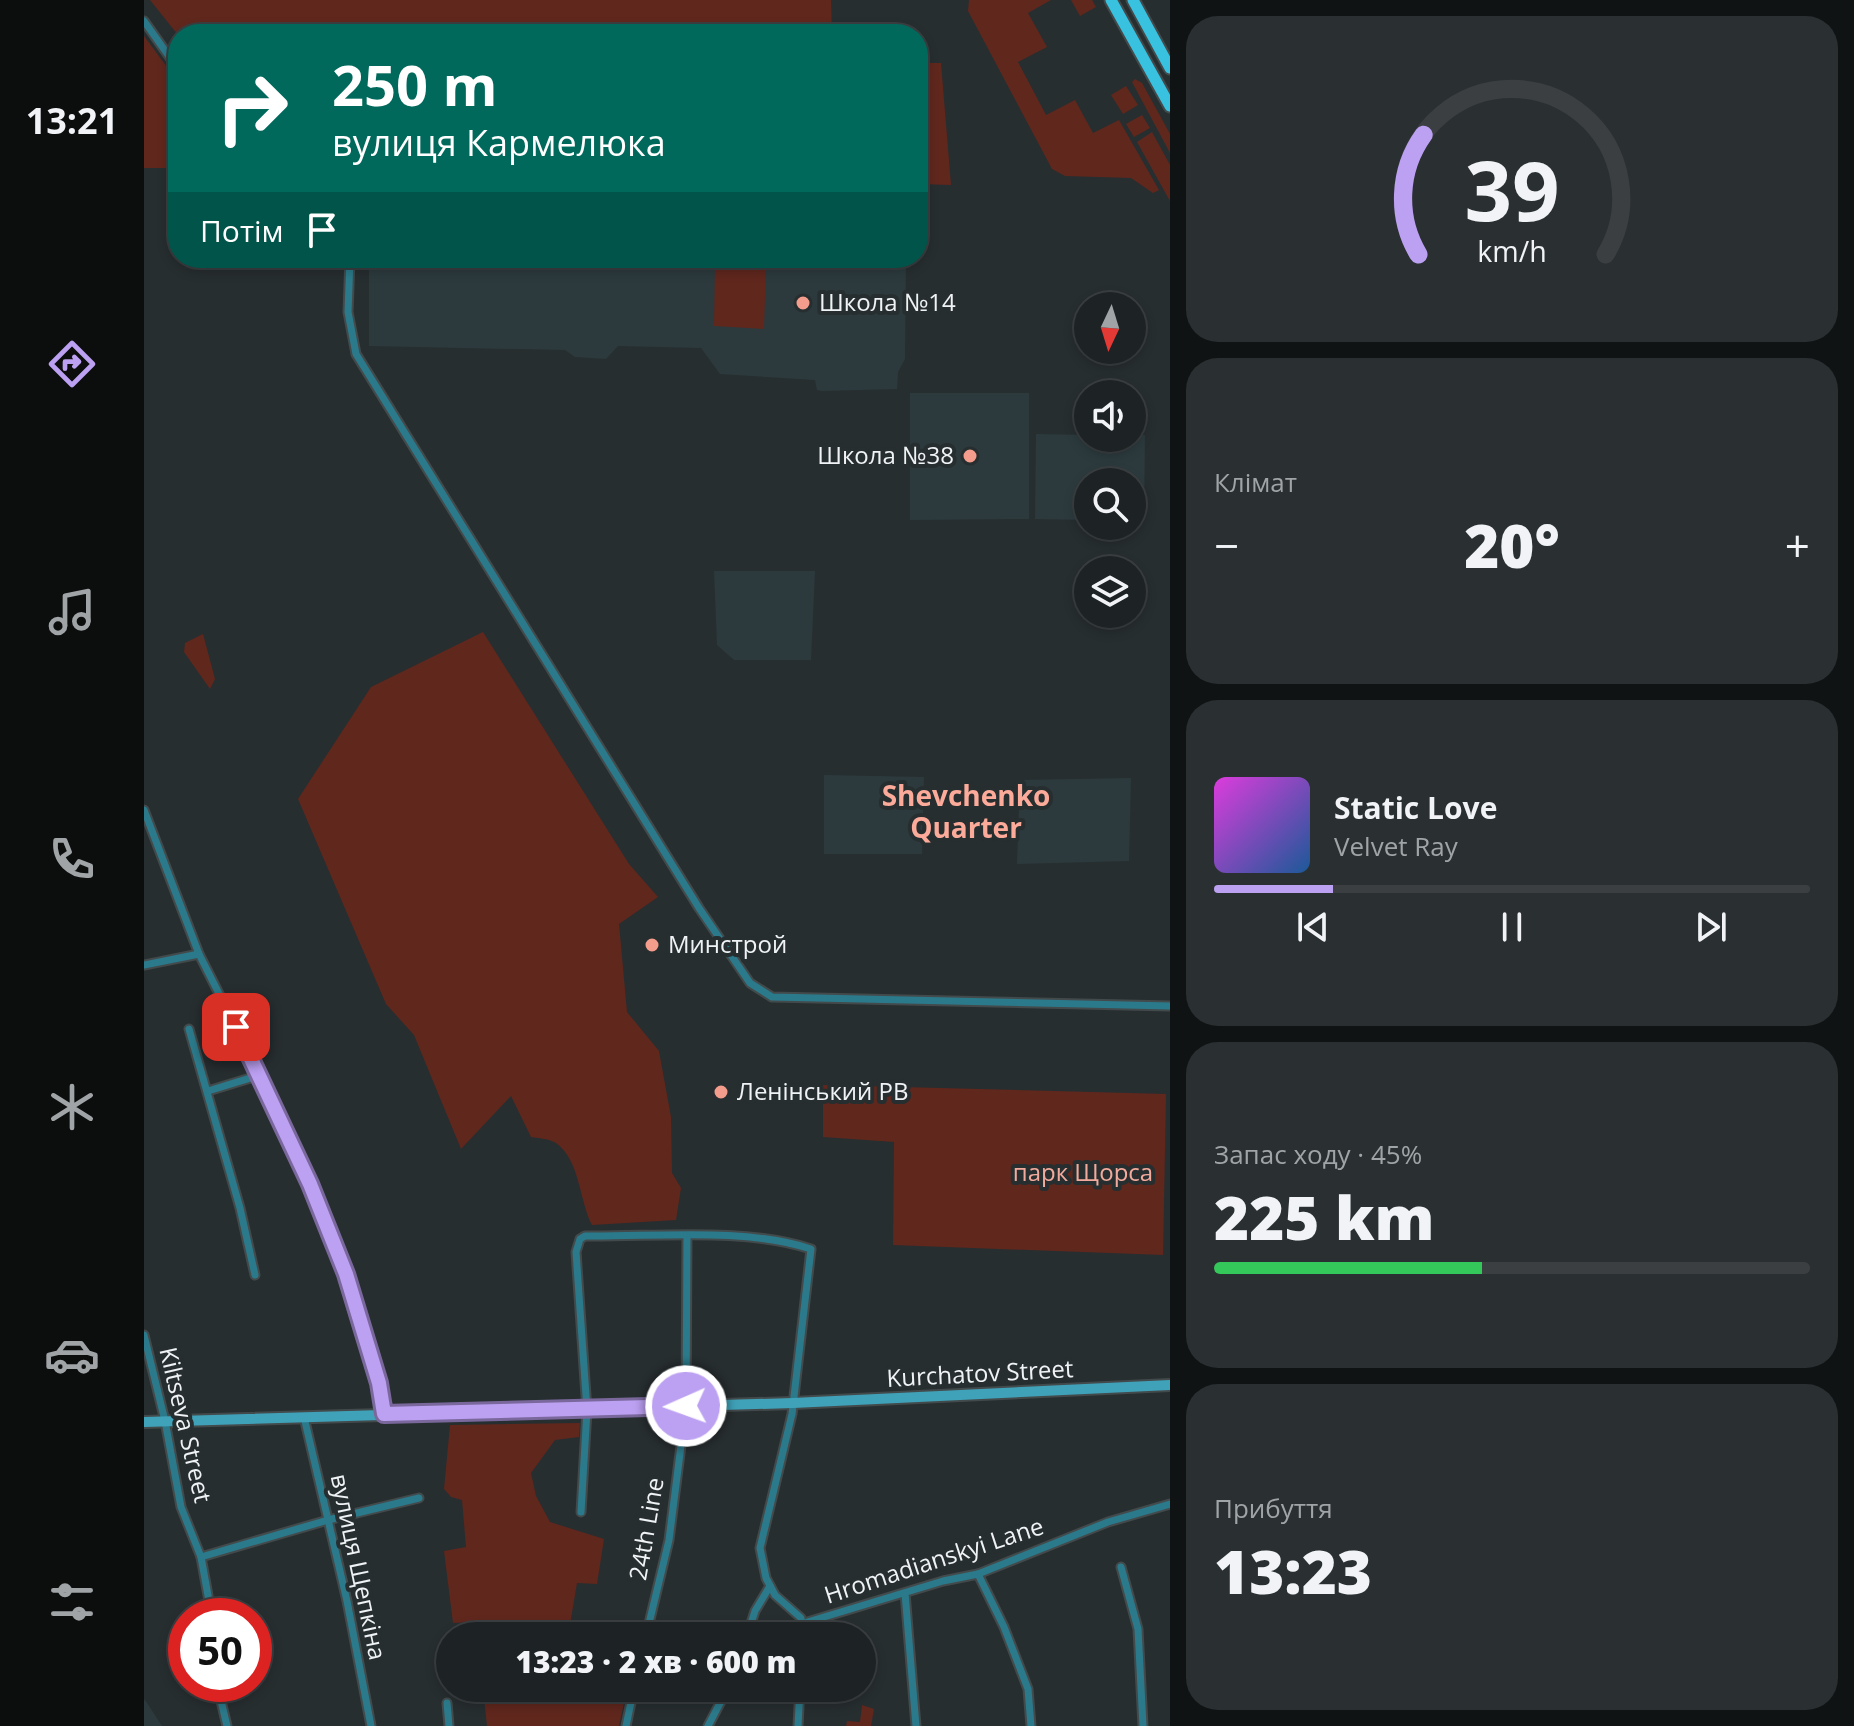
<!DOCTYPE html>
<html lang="uk">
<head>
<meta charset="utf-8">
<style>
  :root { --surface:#1d2224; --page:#2a2f31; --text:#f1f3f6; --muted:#a0a4a6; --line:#3b3f41; --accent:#bca0f2 }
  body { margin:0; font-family:"Open Sans",sans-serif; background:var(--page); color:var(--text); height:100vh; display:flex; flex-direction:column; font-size:30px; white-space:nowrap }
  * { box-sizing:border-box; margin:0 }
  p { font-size:26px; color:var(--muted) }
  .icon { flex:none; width:44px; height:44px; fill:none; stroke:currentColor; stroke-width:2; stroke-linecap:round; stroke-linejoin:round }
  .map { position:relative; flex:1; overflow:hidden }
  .details { display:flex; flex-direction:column; gap:16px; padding:16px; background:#101314; width:684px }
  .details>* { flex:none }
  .guide { position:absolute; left:24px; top:24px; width:760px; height:244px; border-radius:32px; box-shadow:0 4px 12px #0003,0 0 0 2px var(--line); background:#00695c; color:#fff; overflow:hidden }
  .needle { width:52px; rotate:184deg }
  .tools { position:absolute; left:930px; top:292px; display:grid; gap:16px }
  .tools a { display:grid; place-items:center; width:72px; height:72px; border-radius:50%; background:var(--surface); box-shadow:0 4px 12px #0003,0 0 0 2px var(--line); font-size:40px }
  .speed { position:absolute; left:24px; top:1598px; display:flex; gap:16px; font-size:40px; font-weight:700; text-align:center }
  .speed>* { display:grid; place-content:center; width:104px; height:104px; border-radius:50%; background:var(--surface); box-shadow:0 4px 12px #0003,0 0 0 2px var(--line); line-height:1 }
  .speed .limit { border:12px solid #d22; background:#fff; color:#111 }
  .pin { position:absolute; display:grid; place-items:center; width:68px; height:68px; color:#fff; margin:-34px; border-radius:16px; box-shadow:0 4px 12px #0006 }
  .me { position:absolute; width:88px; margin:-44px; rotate:268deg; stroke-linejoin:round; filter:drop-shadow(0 0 6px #0008) }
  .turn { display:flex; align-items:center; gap:28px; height:168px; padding:0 32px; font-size:36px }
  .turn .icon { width:104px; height:104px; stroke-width:2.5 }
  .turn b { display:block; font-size:56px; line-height:68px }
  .then { display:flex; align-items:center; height:76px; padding:0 32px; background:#0003; gap:16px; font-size:30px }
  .big { font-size:60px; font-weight:800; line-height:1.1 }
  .details .widget { flex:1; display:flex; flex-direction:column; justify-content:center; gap:12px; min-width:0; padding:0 28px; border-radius:32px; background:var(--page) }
  .details .dial { align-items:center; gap:0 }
  .dial svg { height:208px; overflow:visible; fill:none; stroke:var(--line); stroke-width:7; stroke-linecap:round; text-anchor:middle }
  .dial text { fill:var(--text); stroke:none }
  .song { display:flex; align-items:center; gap:24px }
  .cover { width:96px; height:96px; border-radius:12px; background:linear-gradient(135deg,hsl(300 70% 55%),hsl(210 70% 35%)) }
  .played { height:8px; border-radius:4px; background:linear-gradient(90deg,var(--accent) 20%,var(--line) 20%) }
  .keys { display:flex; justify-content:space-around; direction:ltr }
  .heat { display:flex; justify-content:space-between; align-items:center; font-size:44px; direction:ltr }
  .charge { height:12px; border-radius:6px; background:linear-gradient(90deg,#34c759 45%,var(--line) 0) }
  .trip { position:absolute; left:292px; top:1622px; width:440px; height:80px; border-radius:40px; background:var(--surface); box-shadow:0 4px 12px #0003,0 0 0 2px var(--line); font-weight:800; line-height:80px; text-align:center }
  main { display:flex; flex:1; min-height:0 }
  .menu { display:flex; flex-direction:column; width:144px; justify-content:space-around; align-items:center; background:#0c0e0e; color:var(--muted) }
  .menu .icon { width:56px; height:56px }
  .menu .selected { color:var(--accent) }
  .menu b { font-size:36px; color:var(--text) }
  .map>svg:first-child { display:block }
  .built { fill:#2c3a3e }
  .green { fill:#60271d }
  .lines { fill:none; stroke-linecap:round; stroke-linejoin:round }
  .minor-casing { stroke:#434a4c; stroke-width:11 }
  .secondary-casing { stroke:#434a4c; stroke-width:14 }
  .primary-casing { stroke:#434a4c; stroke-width:15 }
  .minor { stroke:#2b7a8b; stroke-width:7 }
  .secondary { stroke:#3fa2b8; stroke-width:10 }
  .primary { stroke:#39c2df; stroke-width:11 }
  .route-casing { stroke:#7a689d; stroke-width:20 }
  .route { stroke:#bca0f2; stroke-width:14 }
  .poi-dot { fill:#f49d8c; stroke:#272e30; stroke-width:3 }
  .labels { text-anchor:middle; stroke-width:8; stroke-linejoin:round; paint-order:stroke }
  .poi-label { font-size:24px; fill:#eff3f5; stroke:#272e30; text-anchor:start }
  .park-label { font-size:24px; fill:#f2aa9c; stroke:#272e30 }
  .street-label { font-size:24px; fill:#eff3f5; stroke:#272e30 }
  .quarter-label { font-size:28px; font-weight:bold; fill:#fcaa9a; stroke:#272e30 }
</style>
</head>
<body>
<main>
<nav class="menu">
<b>13:21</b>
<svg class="icon selected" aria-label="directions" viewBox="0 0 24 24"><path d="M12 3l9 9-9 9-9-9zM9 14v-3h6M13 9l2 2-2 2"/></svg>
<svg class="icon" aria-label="music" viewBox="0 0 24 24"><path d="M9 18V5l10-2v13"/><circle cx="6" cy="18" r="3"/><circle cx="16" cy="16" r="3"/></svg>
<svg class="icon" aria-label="phone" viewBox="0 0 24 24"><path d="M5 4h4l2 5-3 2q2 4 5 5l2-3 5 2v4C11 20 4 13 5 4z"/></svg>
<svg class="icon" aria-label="climate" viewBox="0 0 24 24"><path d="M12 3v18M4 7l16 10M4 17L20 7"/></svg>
<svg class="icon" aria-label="car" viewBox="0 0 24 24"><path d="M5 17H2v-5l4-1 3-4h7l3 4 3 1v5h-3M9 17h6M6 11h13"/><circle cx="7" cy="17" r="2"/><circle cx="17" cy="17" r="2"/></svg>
<svg class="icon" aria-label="filters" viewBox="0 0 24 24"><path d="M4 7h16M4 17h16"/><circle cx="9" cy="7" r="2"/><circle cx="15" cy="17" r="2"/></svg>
</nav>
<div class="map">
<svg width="1026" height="1726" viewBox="0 0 1026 1726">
  <rect width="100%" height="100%" fill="#272e30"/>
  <g class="built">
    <path d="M225 258H762L761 359 754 372 753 389 678 391 673 390 671 380 576 374 557 348 474 346 462 359 431 357 421 350 225 346Z"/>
    <path d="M766 393H885V519L766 520Z"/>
    <path d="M892 434 944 435V438H988V435H1001L1000 520H988V482H944V520L891 519Z"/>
    <path d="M570 571H671L667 660H590L573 645Z"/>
    <path d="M680 775 780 777 778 854H680Z"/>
    <path d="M987 778 985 861 873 864 876 780Z"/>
    <path d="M0 1699 3 1703 18 1726H0Z"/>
  </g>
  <g class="green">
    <path d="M6 0H687L688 34 34 35Z"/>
    <path d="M825 0H907L884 13 903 47 874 62 902 115 931 100 949 133 975 120 1015 190 1009 193 987 178 921 176 908 169 824 11Z"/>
    <path d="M927 0H948L952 7 936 16Z"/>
    <path d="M0 36 34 82V168H0Z"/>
    <path d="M774 63H797L807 185 774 184Z"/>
    <path d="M991 79 998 83 1026 134V153L988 82Z"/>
    <path d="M982 86 994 105 979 114 967 95Z"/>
    <path d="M998 115 1006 128 990 137 982 124Z"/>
    <path d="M1008 132 1026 165V201L993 142Z"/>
    <path d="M571 261 622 264 620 329 570 326Z"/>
    <path d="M339 632 485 864 514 897 475 924 483 1012 515 1051 527 1117 528 1173 537 1188 532 1220 448 1225C435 1200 436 1160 412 1143 406 1139 394 1138 387 1137L367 1096 317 1149 270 1035 242 1004 154 799 227 687Z"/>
    <path d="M59 634 71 679 66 689 40 652 41 643Z"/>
    <path d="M679 1085 1022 1094 1019 1255 749 1245 750 1142 679 1137Z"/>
    <path d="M436 1423 435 1437 411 1440 387 1473 392 1496 406 1522 460 1539 453 1584 433 1583 424 1636H329L328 1622 309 1623 300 1551 322 1547 318 1500 307 1497 300 1489 306 1425Z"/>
    <path d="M339 1688H429L481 1698 475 1726H343Z"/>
    <path d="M718 1705 730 1709 727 1726H702L703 1721 716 1722Z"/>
  </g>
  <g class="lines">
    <defs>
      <g id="minor">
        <path d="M0 21 34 69"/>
        <path d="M206 258 204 312 212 354 555 908 606 983 628 997 1026 1006"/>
        <path d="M0 810 55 954 116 1075 166 1184 202 1274 235 1383 240 1414"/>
        <path d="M0 965 55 954"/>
        <path d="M45 1029 96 1208 111 1275"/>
        <path d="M64 1091 116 1075"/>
        <path d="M0 1335 21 1421 37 1507 57 1557 65 1601 64 1616"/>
        <path d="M160 1417 203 1601 227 1726"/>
        <path d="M437 1512 443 1410 432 1252 436 1239 441 1236C510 1237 601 1227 667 1249L648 1414 616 1548 622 1578 631 1595 657 1618V1636"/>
        <path d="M57 1557 184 1520 275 1498"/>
        <path d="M977 1567 994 1629 999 1726"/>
        <path d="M834 1574 860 1627 884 1689 887 1726"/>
        <path d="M761 1593 772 1726"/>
        <path d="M657 1624 799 1581 834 1574 964 1522 1026 1504"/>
        <path d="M502 1636 525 1540 542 1406 543 1236"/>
        <path d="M603 1636 611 1611 626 1586"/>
        <path d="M73 1684 83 1726"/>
        <path d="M303 1703 305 1726"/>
        <path d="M482 1726 490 1688"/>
        <path d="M564 1726 584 1688"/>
        <path d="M654 1726 656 1688"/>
      </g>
      <path id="secondary" d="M0 1422 649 1403 1026 1385"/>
      <g id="primary">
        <path d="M967 0 1026 106"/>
        <path d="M989 0 1026 68"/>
      </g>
    </defs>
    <use href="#minor" class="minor-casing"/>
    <use href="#secondary" class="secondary-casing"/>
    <use href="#primary" class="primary-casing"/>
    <use href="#minor" class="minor"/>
    <use href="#secondary" class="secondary"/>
    <use href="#primary" class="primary"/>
  </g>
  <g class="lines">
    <defs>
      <path id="route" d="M92 1027 166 1184 202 1274 235 1383 240 1414 542 1406"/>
    </defs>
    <use href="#route" class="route-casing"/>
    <use href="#route" class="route"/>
  </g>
  <g class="poi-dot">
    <circle cx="659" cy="303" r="8"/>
    <circle cx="826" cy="456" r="8"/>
    <circle cx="508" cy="945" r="8"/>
    <circle cx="577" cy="1092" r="8"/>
  </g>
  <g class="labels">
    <g class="poi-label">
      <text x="675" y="311">Школа №14</text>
      <text x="810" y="464" text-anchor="end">Школа №38</text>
      <text x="524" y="953">Минстрой</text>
      <text x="593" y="1100">Ленінський РВ</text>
    </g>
    <g class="park-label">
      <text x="939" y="1181">парк Щорса</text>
    </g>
    <g class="street-label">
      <text transform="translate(836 1374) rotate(-3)" y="8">Kurchatov Street</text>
      <text transform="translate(41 1425) rotate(77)" y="8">Kiltseva Street</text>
      <text transform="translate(503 1529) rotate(-80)" y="8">24th Line</text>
      <text transform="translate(790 1561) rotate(-18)" y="8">Hromadianskyi Lane</text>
      <text transform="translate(214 1567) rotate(78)" y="8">вулиця Щепкіна</text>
    </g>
    <g class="quarter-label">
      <text x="822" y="806">Shevchenko<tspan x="822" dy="32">Quarter</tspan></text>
    </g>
  </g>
</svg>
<div class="tools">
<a><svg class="needle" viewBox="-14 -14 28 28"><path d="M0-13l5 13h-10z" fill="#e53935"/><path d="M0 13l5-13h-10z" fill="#a0a4a6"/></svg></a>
<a><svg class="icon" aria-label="sound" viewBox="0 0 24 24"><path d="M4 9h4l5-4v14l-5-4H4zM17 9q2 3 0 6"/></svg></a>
<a><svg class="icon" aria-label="search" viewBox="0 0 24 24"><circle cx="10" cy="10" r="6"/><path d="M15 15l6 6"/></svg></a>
<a><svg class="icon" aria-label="layers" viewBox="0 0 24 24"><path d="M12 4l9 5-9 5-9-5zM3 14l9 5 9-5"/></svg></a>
</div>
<div class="speed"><div class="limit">50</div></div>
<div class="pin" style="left:92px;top:1027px;background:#d93025"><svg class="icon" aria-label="arrive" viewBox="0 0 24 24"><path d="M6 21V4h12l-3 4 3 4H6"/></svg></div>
<svg class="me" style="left:542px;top:1406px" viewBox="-20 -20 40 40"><circle r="17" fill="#bca0f2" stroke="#fff" stroke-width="3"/><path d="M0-11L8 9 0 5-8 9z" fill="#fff"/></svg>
<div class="trip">13:23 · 2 хв · 600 m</div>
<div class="guide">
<div class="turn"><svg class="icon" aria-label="right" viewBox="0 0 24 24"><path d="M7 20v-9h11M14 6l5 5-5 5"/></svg><div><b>250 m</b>вулиця Кармелюка</div></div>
<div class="then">Потім<svg class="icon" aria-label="arrive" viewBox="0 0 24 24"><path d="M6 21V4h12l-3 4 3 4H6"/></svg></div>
</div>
</div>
<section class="details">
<div class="widget dial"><svg viewBox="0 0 100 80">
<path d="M14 69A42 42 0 1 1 86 69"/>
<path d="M14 69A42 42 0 0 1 16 23" stroke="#bca0f2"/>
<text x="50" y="56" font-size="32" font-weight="700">39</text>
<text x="50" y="72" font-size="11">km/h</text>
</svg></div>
<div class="widget"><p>Клімат</p>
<div class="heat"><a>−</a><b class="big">20°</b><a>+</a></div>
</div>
<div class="widget">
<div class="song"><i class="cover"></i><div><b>Static Love</b><p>Velvet Ray</p></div></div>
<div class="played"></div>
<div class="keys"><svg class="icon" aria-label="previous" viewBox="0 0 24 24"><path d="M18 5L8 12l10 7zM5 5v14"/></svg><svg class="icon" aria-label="pause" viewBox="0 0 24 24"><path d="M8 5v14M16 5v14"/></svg><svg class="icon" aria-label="next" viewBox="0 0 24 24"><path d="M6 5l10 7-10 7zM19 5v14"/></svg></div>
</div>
<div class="widget"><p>Запас ходу · 45%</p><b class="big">225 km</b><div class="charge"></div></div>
<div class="widget"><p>Прибуття</p><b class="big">13:23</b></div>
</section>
</main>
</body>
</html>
